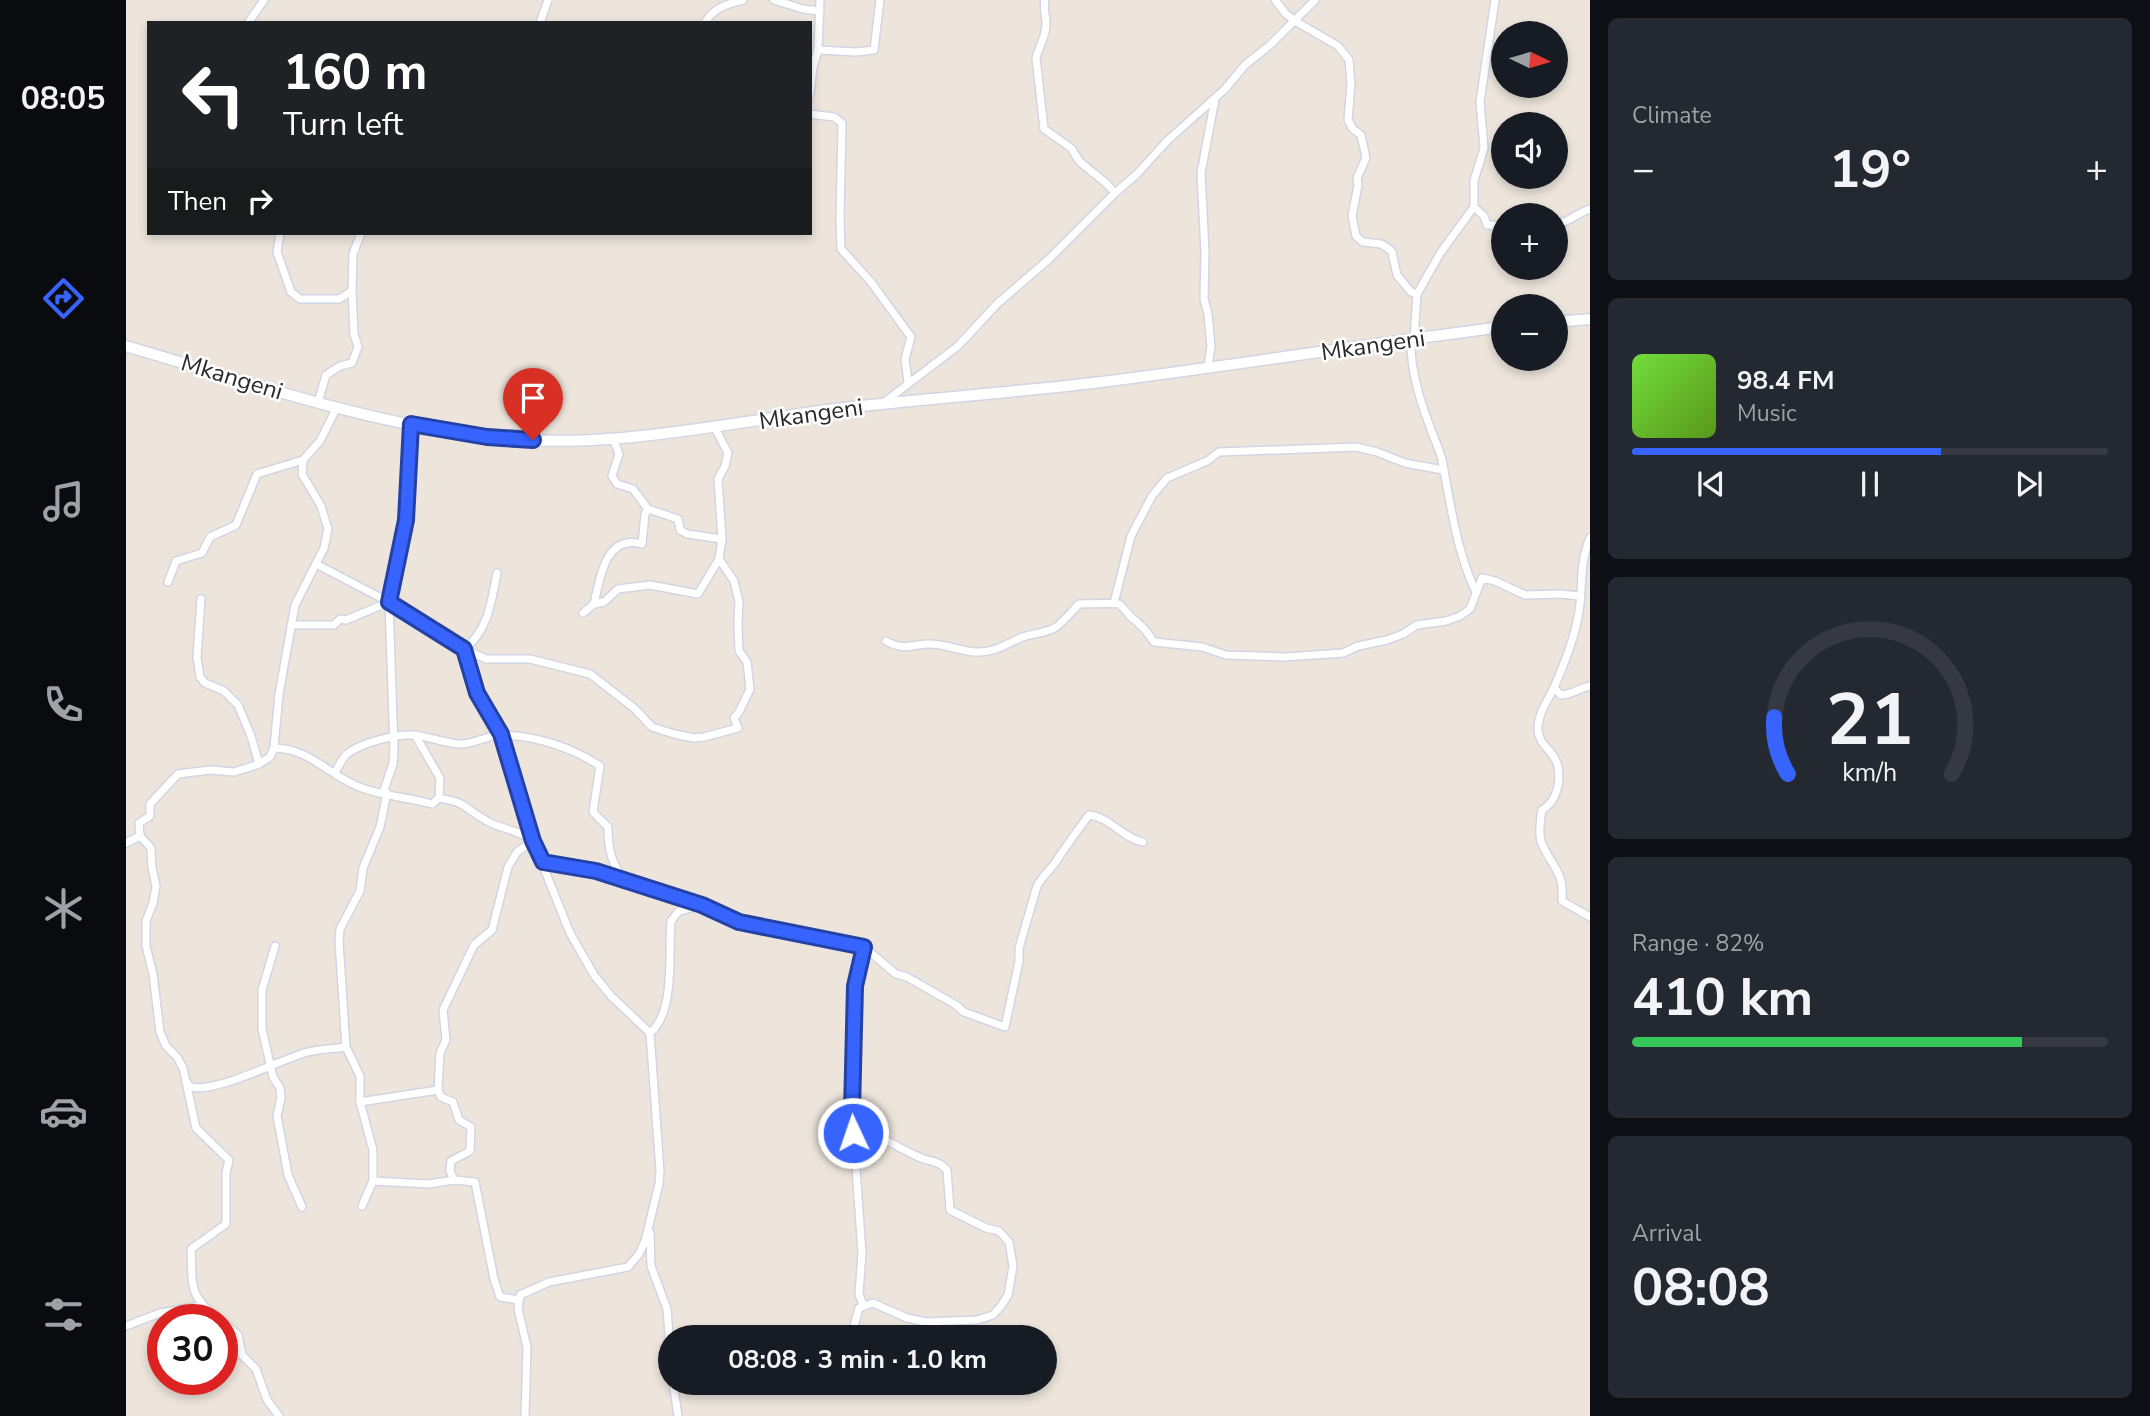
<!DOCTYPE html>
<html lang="en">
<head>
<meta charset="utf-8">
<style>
  :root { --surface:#171b24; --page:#242831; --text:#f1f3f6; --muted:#9ea1a6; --line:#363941; --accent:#3764ff }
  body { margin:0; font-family:"Nunito Sans",sans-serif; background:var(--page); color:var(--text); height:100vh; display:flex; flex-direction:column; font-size:26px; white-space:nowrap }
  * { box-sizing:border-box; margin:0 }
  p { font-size:23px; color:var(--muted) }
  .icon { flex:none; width:38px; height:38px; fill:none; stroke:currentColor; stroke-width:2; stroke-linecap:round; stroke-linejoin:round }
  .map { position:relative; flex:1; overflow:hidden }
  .panel { display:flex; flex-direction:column; gap:18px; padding:18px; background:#0d0f14; width:560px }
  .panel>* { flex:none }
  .banner { position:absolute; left:21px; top:21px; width:665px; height:214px; border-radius:0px; box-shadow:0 4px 10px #0003; background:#202124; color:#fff; overflow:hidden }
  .needle { width:46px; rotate:95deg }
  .tools { position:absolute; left:1365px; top:21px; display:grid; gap:14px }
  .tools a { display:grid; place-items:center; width:77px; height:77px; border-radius:50%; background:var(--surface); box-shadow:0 4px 10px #0003; font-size:35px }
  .speed { position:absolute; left:21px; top:1304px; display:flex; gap:14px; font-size:35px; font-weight:700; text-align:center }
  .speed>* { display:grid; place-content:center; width:91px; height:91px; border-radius:50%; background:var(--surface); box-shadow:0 4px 10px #0003; line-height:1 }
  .speed .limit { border:10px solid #d22; background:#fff; color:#111 }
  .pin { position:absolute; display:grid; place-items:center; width:60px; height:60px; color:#fff; margin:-72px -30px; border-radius:50% 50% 50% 0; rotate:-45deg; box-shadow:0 0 7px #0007 }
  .pin .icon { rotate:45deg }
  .me { position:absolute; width:77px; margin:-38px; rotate:357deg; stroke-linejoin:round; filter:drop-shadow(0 0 5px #0008) }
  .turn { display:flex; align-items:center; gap:24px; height:147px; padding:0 21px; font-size:32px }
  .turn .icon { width:91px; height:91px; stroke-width:2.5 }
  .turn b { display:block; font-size:49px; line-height:60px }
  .then { display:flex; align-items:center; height:66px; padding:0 21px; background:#0003; gap:14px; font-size:26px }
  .big { font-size:52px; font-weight:700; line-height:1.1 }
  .panel .card { flex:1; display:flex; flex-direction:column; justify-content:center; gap:10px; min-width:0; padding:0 24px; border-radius:10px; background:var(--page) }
  .panel .dial { align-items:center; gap:0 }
  .dial svg { height:182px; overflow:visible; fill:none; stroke:var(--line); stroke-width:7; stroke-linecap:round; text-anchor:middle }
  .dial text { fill:var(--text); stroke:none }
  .song { display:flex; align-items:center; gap:21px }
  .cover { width:84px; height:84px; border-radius:10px; background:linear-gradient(135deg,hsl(100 70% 55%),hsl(90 70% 35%)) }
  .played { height:7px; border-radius:4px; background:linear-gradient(90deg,var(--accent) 65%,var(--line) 65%) }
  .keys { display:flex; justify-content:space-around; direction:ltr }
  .heat { display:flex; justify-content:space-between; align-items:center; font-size:38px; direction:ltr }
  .charge { height:10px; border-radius:5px; background:linear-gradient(90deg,#34c759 82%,var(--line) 0) }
  .trip { position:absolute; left:532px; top:1325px; width:399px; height:70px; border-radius:35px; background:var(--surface); box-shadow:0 4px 10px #0003; font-weight:700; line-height:70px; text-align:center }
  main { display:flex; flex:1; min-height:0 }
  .tab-bar { display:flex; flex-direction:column; width:126px; justify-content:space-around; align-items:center; background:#090b0e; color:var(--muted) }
  .tab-bar .icon { width:49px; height:49px }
  .tab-bar .on { color:var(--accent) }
  .tab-bar b { font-size:32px; color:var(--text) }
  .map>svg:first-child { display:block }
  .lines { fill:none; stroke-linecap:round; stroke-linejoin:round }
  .street-casing { stroke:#d1d5e4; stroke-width:10 }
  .secondary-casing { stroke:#d1d5e4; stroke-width:13 }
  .street { stroke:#fff; stroke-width:7 }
  .secondary { stroke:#fff; stroke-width:10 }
  .route-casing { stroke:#2441a6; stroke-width:18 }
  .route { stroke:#3764ff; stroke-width:12 }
  .labels { text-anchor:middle; stroke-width:5; stroke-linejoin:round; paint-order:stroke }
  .street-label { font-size:24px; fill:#2a2a2a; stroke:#fff }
</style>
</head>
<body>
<main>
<nav class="tab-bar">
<b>08:05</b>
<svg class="icon on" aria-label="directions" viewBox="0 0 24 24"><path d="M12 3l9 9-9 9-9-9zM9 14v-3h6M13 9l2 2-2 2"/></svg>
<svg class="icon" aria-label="music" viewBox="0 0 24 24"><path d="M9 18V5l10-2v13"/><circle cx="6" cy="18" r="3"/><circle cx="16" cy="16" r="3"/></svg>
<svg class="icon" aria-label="phone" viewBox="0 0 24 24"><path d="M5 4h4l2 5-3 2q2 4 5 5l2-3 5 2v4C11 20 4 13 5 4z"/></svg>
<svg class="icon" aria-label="climate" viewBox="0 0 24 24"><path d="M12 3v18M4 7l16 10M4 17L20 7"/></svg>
<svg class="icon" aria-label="car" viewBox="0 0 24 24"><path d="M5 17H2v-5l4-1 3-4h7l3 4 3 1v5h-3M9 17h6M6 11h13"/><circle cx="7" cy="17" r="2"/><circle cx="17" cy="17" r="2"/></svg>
<svg class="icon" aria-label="filters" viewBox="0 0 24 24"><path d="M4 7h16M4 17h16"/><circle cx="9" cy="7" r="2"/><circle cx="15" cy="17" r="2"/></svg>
</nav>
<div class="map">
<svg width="1464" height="1416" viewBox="0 0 1464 1416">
  <rect width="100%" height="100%" fill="#ede5dc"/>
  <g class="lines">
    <defs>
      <g id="street">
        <path d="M648 0 677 9 694 11"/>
        <path d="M919 0C917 9 920 15 920 24 920 37 913 46 910 58L918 129 945 148 954 162 981 184 989 193 1011 174 1041 141 1099 89 1119 65 1144 45 1189 0"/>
        <path d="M1149 0 1160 14 1169 21 1212 46 1223 60 1225 84 1222 120 1227 129 1235 135 1240 158 1231 178 1232 185 1226 216 1230 236 1237 242 1255 244 1263 249 1266 252 1271 275 1285 292 1291 294"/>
        <path d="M1369 0 1354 102 1358 148 1348 181V207L1358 216 1361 225 1377 226"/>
        <path d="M122 23 138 0"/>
        <path d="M414 23 422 0"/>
        <path d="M579 23C587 8 601 4 617 0"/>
        <path d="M692 50 730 52 748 50 754 0"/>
        <path d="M684 93 687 67 692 50 694 0"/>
        <path d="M684 114 708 117 716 123 714 218 715 249 745 282 785 337 779 359 782 382"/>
        <path d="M1430 223C1444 223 1450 213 1464 209"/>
        <path d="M154 233 151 252 165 292 174 299H213L226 291"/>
        <path d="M1285 339C1284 367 1293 398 1303 424 1307 436 1313 448 1316 460 1324 501 1331 554 1350 592"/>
        <path d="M1288 339 1291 294 1315 252 1348 207"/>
        <path d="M1082 367 1085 346 1082 314 1078 299 1079 252 1075 173 1089 99"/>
        <path d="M192 403 200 375 214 366 226 363 232 347 228 334 226 291 227 254 235 233"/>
        <path d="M757 403 832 346 871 304 923 259 989 193"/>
        <path d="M487 438 493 454 486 476 491 484 507 489 522 509 552 519 554 530 561 534 596 539"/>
        <path d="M1464 538C1452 566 1458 589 1452 617 1448 639 1439 662 1430 683 1424 698 1413 710 1412 727 1411 744 1426 749 1431 763 1436 780 1431 802 1416 810 1414 821 1412 834 1416 844 1427 869 1438 870 1436 901L1464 917"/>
        <path d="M190 564 263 602 338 649 351 693 375 734 407 841 444 933 468 975 485 996 524 1033 534 1171 533 1184 519 1241 513 1254 502 1267 423 1282 394 1295 392 1309 401 1347 399 1416"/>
        <path d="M371 573C365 602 363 630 338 649L360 659H404L464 674 508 708 526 727 548 734 568 738 578 737 612 728 608 718 613 712 624 689 621 662 613 651 612 623 613 602 608 581 593 559 596 539 592 479 599 466 602 453 589 428"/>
        <path d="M42 582 50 561 76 553 84 537 110 525 131 474 177 460"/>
        <path d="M75 599 71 657 74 677 79 683 98 691 112 705 125 736 133 764"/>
        <path d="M988 603 1005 536 1026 496 1041 478 1081 461 1093 452 1230 447 1251 452 1279 463 1317 470"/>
        <path d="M468 604C474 578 479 534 516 544L519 514 522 509"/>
        <path d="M457 613 468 604 478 602 492 589 524 585 572 594 593 559"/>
        <path d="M165 625H208L214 619 220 620 263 602"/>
        <path d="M760 641C778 651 784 645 801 644 817 643 833 651 849 652 867 653 879 645 894 638 906 633 919 634 930 627 938 621 946 611 953 604 958 604 990 603 993 604 997 607 1001 613 1005 617 1017 627 1019 629 1028 642L1076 647 1100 655 1159 657 1217 653 1232 646 1261 640 1277 634 1291 625 1320 621 1334 616 1344 609 1356 578 1369 581 1399 595 1434 594 1454 596"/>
        <path d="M1428 688 1435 695C1445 695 1454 688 1464 686"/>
        <path d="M289 735 314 778 313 798C320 800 329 800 335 804 345 810 355 819 367 824 382 830 394 831 407 841L391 852 382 867 366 930 348 945 317 1010 320 1040 314 1053 312 1090"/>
        <path d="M148 748C182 748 202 774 231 786 254 796 282 797 306 804L313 798"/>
        <path d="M209 773C212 767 215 760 220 755 233 743 270 734 287 735 303 736 319 744 335 744 349 744 363 734 377 735 411 736 447 748 474 766L467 812 482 827C482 849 485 863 499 881"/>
        <path d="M257 793 267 764 268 749 263 602 280 520 285 424"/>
        <path d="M14 836 25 848 26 868 30 886 27 903 20 921V946L27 974 34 1032 40 1046 51 1057 57 1068 70 1128 103 1160 100 1173V1224L65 1249C67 1286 61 1295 94 1320"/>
        <path d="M0 843 14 836 13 823 24 816V804L52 774 84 770 108 772 133 764 144 757 148 748 153 694 169 605 198 548 202 529 195 506 176 474 177 460 194 441 210 409"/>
        <path d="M417 862 470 871 576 905 613 922 738 947 770 974 781 977 830 1005 838 1012 879 1027 893 961V948L911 886C916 877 923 871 929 863 940 846 951 831 963 815 984 817 996 838 1017 842"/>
        <path d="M149 946 136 990V1029L147 1077 154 1088 155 1098 151 1116 162 1175 176 1207"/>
        <path d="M524 1033C550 1012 542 951 545 921L553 911 576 905"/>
        <path d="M60 1081 64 1087C90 1093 150 1062 178 1053 191 1049 207 1049 220 1047"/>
        <path d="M234 1102 312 1090 315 1097 327 1102 333 1120 345 1127 344 1151 325 1161 324 1171 328 1180"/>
        <path d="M247 1181 303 1184 328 1180 349 1182 368 1279 374 1297 393 1300"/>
        <path d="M236 1206 247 1181V1150L234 1102V1076L220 1047 213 942 214 929 234 891 237 868 254 827 261 793"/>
        <path d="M524 1233 525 1266 541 1309 544 1347"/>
        <path d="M737 1305 733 1294 736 1253 726 1111 729 986 738 947"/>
        <path d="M96 1321 112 1335 116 1355 130 1369 141 1400 153 1416"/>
        <path d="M0 1326 34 1313 75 1306"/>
        <path d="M725 1337 733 1308 747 1303 781 1318 800 1322 851 1320 867 1315 875 1306 882 1295 887 1266 883 1242 873 1231 860 1228 824 1210 821 1170C815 1163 809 1162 801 1160 788 1156 773 1147 760 1140 748 1133 738 1116 726 1111"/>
        <path d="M547 1382 552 1416"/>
      </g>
      <g id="secondary">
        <path d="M1430 322 1464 319"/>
        <path d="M0 346C119 381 237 422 360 437 478 451 593 424 709 409 795 399 881 393 967 383 1104 366 1240 344 1377 327"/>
      </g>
    </defs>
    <use href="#street" class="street-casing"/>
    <use href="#secondary" class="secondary-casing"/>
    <use href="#street" class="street"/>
    <use href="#secondary" class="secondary"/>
  </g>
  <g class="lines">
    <defs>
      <path id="route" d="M407 440 361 437 285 424 280 520 263 602 338 649 351 693 375 734 407 841 417 862 470 871 576 905 613 922 738 947 729 986 726 1111 727 1133"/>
    </defs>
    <use href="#route" class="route-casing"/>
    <use href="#route" class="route"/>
  </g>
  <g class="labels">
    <g class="street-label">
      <text transform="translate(1247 345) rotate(-8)" y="8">Mkangeni</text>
      <text transform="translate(106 377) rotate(17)" y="8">Mkangeni</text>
      <text transform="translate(685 414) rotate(-8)" y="8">Mkangeni</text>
    </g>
  </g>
</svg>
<div class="tools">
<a><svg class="needle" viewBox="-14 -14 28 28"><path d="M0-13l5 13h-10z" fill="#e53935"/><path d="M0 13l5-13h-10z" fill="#9ea1a6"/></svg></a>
<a><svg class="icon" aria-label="sound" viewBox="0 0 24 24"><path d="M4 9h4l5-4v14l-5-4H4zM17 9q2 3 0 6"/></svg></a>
<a>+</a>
<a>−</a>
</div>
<div class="speed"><div class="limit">30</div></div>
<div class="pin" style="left:407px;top:440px;background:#d93025"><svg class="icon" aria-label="arrive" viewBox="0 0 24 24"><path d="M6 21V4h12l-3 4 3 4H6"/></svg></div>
<svg class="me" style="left:727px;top:1133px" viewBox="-20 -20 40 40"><circle r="17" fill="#3764ff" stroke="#fff" stroke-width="3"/><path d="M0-11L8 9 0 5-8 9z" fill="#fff"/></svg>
<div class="trip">08:08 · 3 min · 1.0 km</div>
<div class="banner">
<div class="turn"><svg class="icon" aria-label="left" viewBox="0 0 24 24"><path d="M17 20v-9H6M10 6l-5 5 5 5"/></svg><div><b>160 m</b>Turn left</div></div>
<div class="then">Then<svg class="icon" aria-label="right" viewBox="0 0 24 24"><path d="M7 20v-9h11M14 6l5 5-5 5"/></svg></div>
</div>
</div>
<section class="panel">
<div class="card"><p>Climate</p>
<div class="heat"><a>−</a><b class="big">19°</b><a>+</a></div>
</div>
<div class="card">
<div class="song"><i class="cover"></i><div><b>98.4 FM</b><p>Music</p></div></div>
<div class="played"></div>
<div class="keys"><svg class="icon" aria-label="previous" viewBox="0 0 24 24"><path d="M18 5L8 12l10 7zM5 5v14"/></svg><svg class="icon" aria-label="pause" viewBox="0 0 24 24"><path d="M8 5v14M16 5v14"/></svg><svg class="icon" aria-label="next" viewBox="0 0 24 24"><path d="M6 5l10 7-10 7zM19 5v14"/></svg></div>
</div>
<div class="card dial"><svg viewBox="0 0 100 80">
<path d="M14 69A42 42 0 1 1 86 69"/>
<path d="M14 69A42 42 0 0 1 8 44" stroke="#3764ff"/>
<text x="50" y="56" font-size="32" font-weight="700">21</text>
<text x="50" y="72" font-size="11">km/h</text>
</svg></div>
<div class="card"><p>Range · 82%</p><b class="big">410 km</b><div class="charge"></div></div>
<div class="card"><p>Arrival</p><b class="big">08:08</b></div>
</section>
</main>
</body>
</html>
